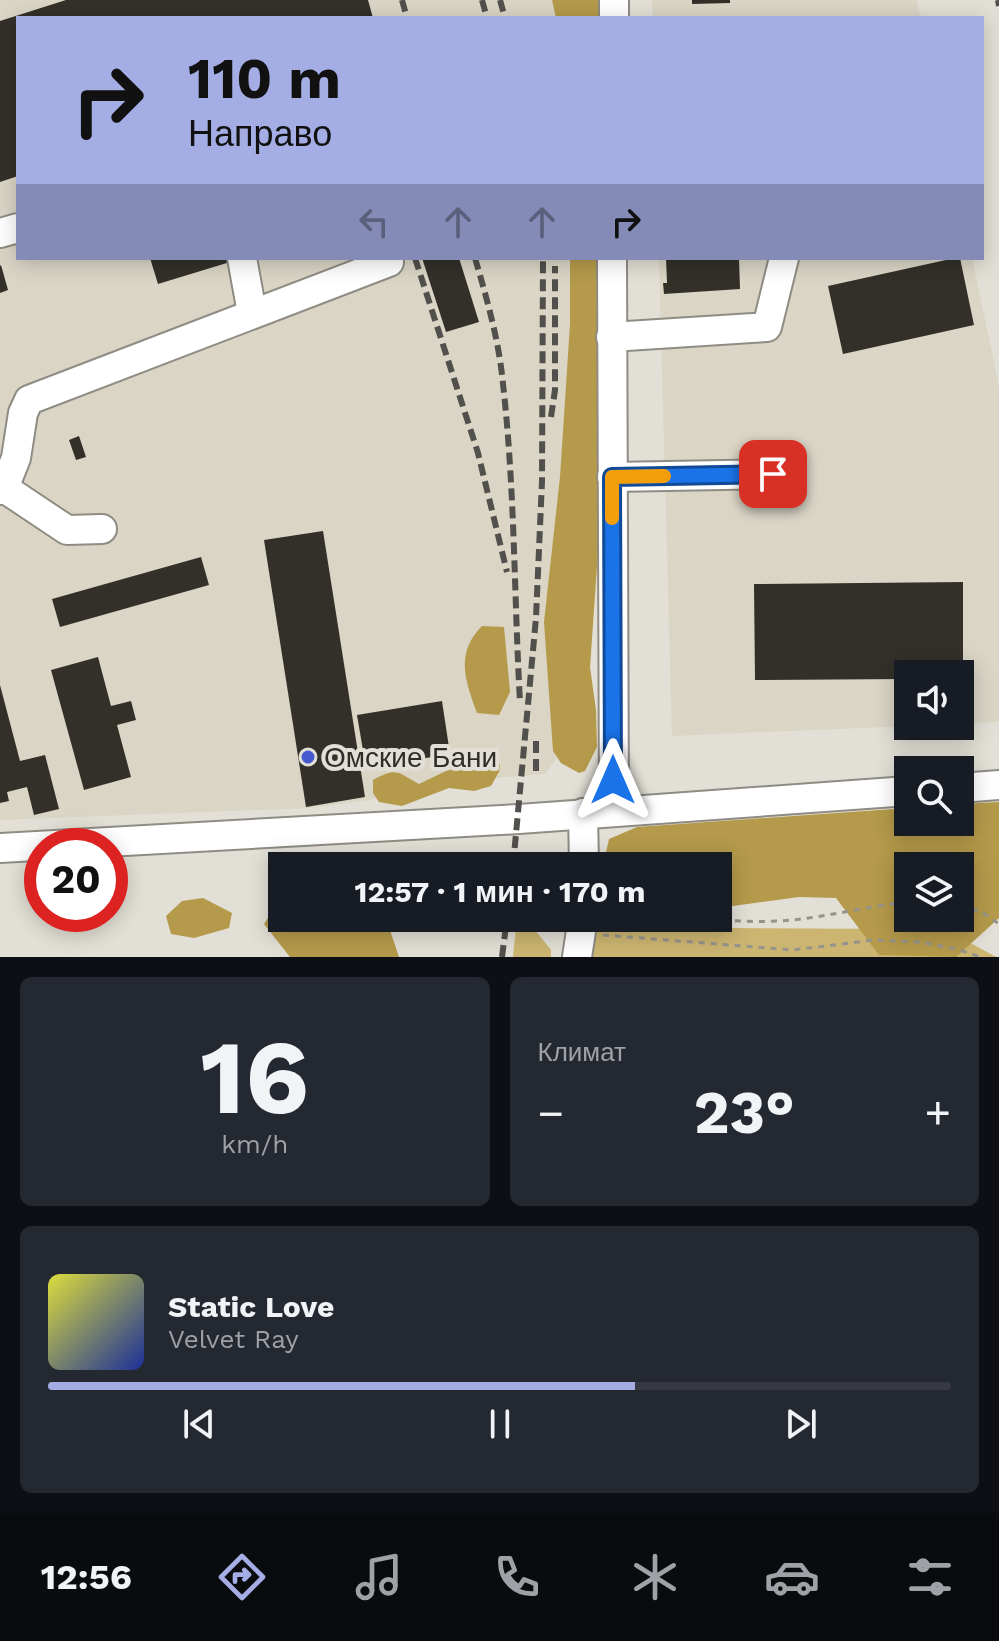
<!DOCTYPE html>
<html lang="ru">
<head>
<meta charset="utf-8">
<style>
  :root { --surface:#171b24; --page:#242831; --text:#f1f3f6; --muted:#9ea1a6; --line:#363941; --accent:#a4aee4 }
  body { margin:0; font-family:"Work Sans",sans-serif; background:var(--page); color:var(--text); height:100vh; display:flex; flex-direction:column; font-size:30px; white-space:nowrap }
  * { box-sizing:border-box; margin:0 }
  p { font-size:26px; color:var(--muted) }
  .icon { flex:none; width:44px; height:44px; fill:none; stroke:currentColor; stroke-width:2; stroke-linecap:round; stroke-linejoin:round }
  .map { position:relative; height:957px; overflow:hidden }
  .details { display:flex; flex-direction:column; gap:20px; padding:20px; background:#0d0f14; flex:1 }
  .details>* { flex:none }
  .hud { position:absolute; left:16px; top:16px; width:968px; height:244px; border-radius:0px; box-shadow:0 4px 20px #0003; background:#a4aee4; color:#111; overflow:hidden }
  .fabs { position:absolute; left:894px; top:660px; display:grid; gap:16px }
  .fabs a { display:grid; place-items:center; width:80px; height:80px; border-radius:0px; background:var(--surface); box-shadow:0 4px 20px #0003; font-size:40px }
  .speed { position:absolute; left:24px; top:828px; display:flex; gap:16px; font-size:40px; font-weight:700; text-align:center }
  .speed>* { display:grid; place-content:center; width:104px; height:104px; border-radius:50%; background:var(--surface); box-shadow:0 4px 20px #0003; line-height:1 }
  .speed .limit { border:12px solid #d22; background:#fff; color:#111 }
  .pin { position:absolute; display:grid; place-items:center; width:68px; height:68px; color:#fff; margin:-34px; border-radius:16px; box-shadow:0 4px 12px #0006 }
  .me { position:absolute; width:88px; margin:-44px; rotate:0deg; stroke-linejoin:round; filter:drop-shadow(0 0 6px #0008) }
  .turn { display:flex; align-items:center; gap:28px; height:168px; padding:0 40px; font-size:36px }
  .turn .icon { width:104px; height:104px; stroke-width:2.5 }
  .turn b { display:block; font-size:56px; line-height:68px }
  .lanes { display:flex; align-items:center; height:76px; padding:0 40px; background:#0003; justify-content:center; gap:40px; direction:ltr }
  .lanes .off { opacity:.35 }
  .big { font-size:60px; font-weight:700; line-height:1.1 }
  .details .widget { flex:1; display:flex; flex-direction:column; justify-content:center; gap:12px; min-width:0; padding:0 28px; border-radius:12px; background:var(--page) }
  .details .dial { align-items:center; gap:0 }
  .dial b { font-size:104px; line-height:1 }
  .song { display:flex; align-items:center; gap:24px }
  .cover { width:96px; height:96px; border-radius:12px; background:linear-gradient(135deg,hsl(60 70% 55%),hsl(230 70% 35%)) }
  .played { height:8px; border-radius:4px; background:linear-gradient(90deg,var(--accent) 65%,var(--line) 65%) }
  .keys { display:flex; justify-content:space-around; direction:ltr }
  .heat { display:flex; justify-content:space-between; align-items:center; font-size:44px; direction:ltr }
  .details .tiles { flex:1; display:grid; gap:20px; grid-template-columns:1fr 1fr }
  .widget:last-child { grid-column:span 2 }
  .trip { position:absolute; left:268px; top:852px; width:464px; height:80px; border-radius:0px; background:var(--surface); box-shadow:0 4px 20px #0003; font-weight:700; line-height:80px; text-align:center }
  .menu { display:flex; height:128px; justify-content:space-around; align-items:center; background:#090b0e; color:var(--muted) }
  .menu .icon { width:56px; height:56px }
  .menu .selected { color:var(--accent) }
  .menu b { font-size:36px; color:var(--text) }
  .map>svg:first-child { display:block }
  .built { fill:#dad5c5 }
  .green { fill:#ccb571 }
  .forest { fill:#b49a4a; fill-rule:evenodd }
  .building { fill:#323029 }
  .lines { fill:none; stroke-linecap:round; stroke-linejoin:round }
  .minor-casing { stroke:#8f8c84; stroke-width:32 }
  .path { stroke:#95938c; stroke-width:3; stroke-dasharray:6 6; stroke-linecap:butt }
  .minor { stroke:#fff; stroke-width:28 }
  .rail { stroke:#51504c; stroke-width:6; stroke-dasharray:12 6; stroke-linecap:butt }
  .route-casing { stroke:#114b97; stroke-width:20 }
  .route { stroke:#1a73e8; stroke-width:14 }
  .slow { stroke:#f59e0b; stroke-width:14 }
  .poi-dot { fill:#4659ce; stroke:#e2dfd6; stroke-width:3 }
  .labels { text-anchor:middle; stroke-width:8; stroke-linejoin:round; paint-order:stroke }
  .poi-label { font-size:28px; fill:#2e2d2a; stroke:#e2dfd6; text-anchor:start }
</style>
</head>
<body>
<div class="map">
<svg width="999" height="957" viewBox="0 0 999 957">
  <rect width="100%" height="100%" fill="#e2dfd6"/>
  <g class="built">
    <path d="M0 0H584L585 18H18V258H591L581 725 545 774 469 780 368 800 309 808 0 820Z"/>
    <path d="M652 0H917L921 18H653Z"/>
    <path d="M659 258H972L999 386V722L960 723V674H908V726L672 736Z"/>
  </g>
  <g class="green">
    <path d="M517 918H553L535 930 551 950V957H513Z"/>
    <path d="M567 927 901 929 965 940 996 957H563Z"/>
  </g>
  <g class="forest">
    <path d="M552 0H599V18H556Z"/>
    <path d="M570 258H603L600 524 590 667 596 710 597 747 585 771 579 773 561 763 553 751 544 622 560 477 570 324Z"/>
    <path d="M482 626 504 627 510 692 499 715 477 713C465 680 455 653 482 626Z"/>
    <path d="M490 759 500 764 499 772 491 786 474 791 449 788 402 806 379 802 373 793V780C397 767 397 772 419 784L446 771Z"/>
    <path d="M999 802V918L956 957 879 955 836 898 799 897 718 908V866H603L609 839 637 827 908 808V822H960V804ZM960 866V918H908V866Z"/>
    <path d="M282 896V918H386L399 957H290L264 924Z"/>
    <path d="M203 898 232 913 229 928 194 938 171 934 166 916 182 901Z"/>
  </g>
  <g class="building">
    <path d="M66 0H368L373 18H18V176L0 182V21Z"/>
    <path d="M692 0H730V3L692 4Z"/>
    <path d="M150 258H229L230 262 158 284Z"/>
    <path d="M422 258H459L479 322 446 332Z"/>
    <path d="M666 258H739L740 289 664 294 663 283H667Z"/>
    <path d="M955 258H960L974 325 843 354 828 286Z"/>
    <path d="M1 265 8 290 0 293V266Z"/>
    <path d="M79 436 86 457 76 460 69 440Z"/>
    <path d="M323 531 365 797 306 807 264 540Z"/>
    <path d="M201 557 209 585 60 627 52 599Z"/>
    <path d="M963 582V679H960V674H908V679L755 680 754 584Z"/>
    <path d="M98 657 111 706 131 701 136 720 117 725 131 777 84 790 51 670Z"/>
    <path d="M0 685 20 761 45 755 59 809 34 815 27 787 7 792 9 801 0 803Z"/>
    <path d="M442 701 450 754 366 768 357 715Z"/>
  </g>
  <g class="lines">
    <defs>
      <g id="minor">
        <path d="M614 18V0"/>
        <path d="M0 233 18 228"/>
        <path d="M242 258 252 313"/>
        <path d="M612 258 614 811"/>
        <path d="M611 337 767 327 784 258"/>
        <path d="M612 477 773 474"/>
        <path d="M4 488 67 530 102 529"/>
        <path d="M0 490 4 488 16 458 23 413 29 400 389 262"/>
        <path d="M960 788 999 785"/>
        <path d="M583 813 584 866"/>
        <path d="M0 848 519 819 908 791"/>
        <path d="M577 957 583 918"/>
      </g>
    </defs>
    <use href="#minor" class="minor-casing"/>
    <g class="path">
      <path d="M960 906 982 912 999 924"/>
      <path d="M699 918C728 921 762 923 792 920 831 916 869 906 908 902"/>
      <path d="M603 935 793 950 874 940 920 942 956 949 981 957"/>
    </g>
    <use href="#minor" class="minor"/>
    <g class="rail">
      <path d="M402 0 407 18"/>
      <path d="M482 0 487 18"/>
      <path d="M500 0 505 18"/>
      <path d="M998 0 999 6"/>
      <path d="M415 258 478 453 507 572"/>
      <path d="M475 258C487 299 499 341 503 384 515 490 514 596 520 702"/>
      <path d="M551 417 555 390V266"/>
      <path d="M536 771V738"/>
      <path d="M513 866 536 618 542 481 543 258"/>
      <path d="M502 957 507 918"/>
    </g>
  </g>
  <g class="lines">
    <defs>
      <path id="route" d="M613 780 612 477 773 474"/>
    </defs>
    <use href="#route" class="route-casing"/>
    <use href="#route" class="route"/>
    <path class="slow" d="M612 518V477L664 476"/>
  </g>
  <circle class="poi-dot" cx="308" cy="757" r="8"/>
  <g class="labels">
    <g class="poi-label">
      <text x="324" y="767">Омские Бани</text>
    </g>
  </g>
</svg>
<div class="fabs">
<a><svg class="icon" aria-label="sound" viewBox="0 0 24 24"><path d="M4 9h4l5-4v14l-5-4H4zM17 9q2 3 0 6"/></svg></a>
<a><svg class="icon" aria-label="search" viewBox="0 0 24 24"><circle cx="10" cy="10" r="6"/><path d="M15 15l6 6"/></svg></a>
<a><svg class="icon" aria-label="layers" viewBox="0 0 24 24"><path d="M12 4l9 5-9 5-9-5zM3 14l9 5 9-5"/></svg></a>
</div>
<div class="speed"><div class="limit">20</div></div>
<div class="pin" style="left:773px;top:474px;background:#d93025"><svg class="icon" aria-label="arrive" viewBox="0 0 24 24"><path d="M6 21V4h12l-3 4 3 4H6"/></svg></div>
<svg class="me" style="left:613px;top:780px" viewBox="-20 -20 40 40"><path d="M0-17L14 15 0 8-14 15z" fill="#1a73e8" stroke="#fff" stroke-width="4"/></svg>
<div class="trip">12:57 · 1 мин · 170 m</div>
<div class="hud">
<div class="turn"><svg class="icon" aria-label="right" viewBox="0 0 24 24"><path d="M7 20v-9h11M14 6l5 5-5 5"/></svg><div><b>110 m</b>Направо</div></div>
<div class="lanes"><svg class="icon off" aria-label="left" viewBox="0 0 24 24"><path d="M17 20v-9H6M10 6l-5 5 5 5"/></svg><svg class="icon off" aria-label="ahead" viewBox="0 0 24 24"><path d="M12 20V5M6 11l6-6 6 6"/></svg><svg class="icon off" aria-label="ahead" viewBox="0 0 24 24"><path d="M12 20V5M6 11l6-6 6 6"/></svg><svg class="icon" aria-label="right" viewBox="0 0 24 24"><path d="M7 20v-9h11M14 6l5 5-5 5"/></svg></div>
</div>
</div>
<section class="details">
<div class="tiles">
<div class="widget dial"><b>16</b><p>km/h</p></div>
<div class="widget"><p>Климат</p>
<div class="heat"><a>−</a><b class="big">23°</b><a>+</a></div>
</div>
<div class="widget">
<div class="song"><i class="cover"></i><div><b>Static Love</b><p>Velvet Ray</p></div></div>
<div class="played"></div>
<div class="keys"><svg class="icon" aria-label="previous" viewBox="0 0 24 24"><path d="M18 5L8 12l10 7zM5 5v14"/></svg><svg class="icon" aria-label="pause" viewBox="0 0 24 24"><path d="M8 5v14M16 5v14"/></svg><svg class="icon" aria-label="next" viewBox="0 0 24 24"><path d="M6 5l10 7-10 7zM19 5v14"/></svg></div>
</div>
</div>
</section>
<nav class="menu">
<b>12:56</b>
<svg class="icon selected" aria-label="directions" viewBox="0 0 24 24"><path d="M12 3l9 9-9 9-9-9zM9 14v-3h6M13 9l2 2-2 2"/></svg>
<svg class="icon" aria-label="music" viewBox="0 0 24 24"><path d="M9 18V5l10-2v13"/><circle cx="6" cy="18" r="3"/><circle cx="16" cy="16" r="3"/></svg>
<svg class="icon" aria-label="phone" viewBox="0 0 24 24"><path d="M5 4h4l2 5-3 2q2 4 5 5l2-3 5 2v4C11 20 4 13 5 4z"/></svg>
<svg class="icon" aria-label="climate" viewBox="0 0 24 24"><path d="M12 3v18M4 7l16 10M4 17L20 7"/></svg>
<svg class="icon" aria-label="car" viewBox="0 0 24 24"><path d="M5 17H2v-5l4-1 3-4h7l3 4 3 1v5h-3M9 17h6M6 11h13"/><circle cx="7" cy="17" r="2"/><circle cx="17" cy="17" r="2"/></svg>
<svg class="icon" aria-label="filters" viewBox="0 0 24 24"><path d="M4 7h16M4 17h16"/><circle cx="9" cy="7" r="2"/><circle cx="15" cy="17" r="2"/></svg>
</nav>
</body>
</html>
